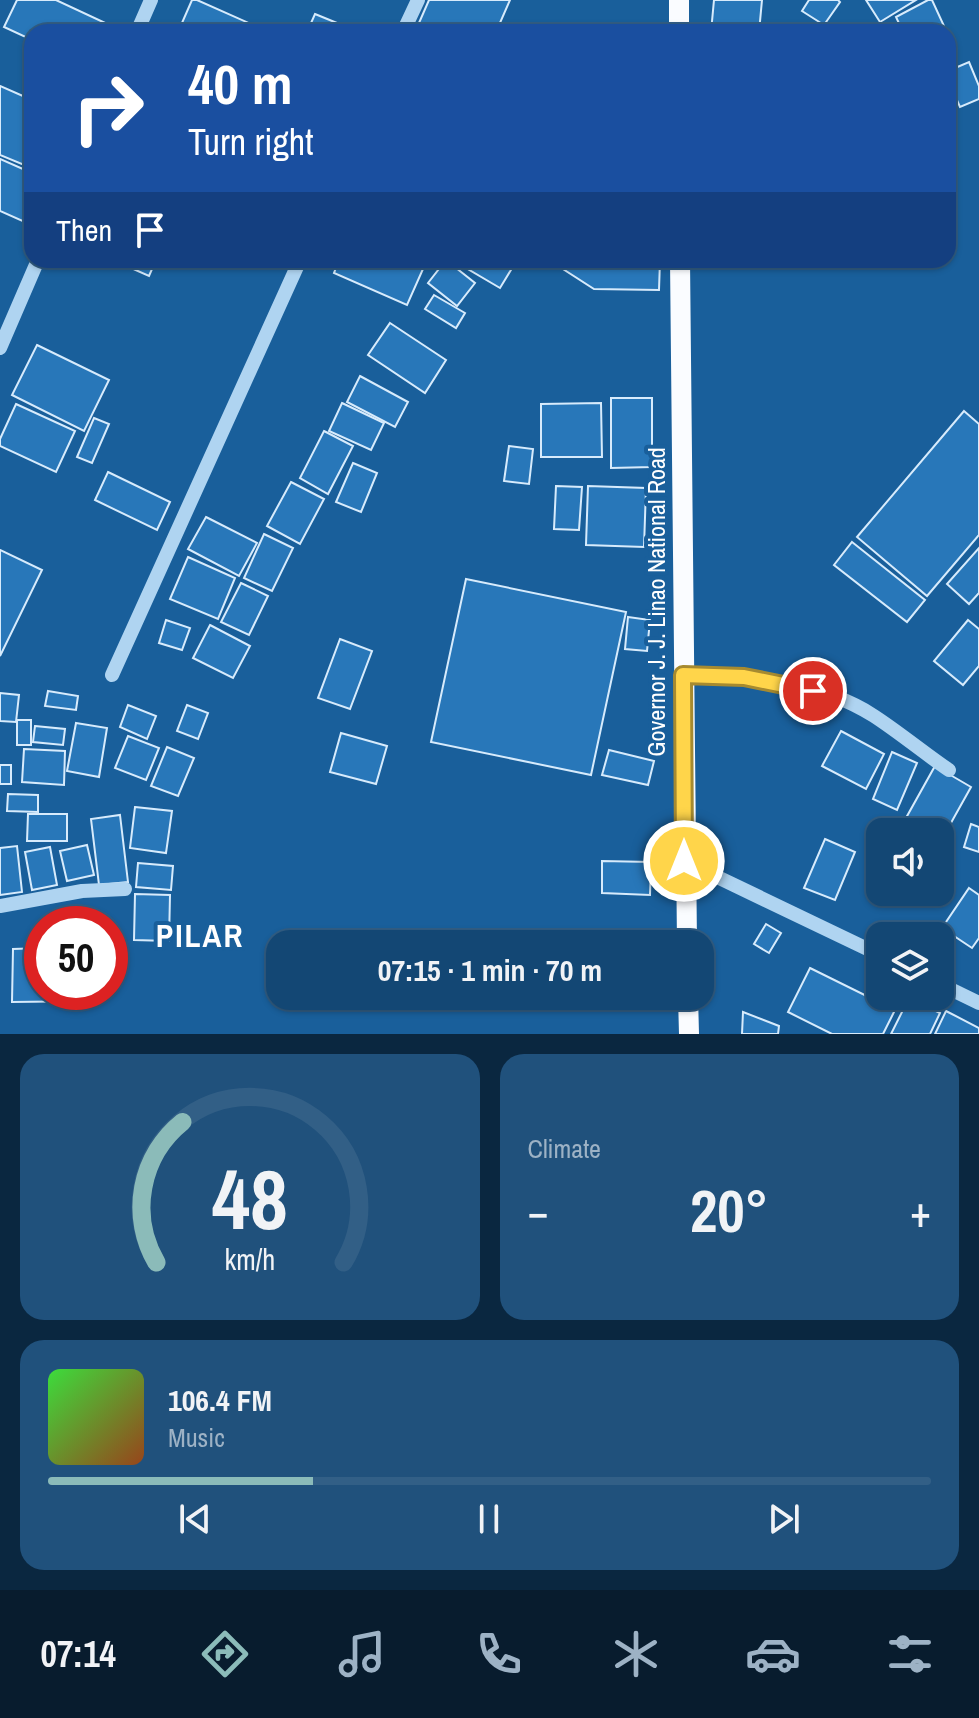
<!DOCTYPE html>
<html lang="en">
<head>
<meta charset="utf-8">
<style>
  :root { --surface:#134774; --page:#20517c; --text:#f1f3f6; --muted:#9db2c5; --line:#325f86; --accent:#8bbbb9 }
  body { margin:0; font-family:"Archivo Narrow",sans-serif; background:var(--page); color:var(--text); height:100vh; display:flex; flex-direction:column; font-size:30px; white-space:nowrap }
  * { box-sizing:border-box; margin:0 }
  p { font-size:26px; color:var(--muted) }
  .icon { flex:none; width:44px; height:44px; fill:none; stroke:currentColor; stroke-width:2; stroke-linecap:round; stroke-linejoin:round }
  .map { position:relative; height:1034px; overflow:hidden }
  .drawer { display:flex; flex-direction:column; gap:20px; padding:20px; background:#0a2740; flex:1 }
  .drawer>* { flex:none }
  .guide { position:absolute; left:24px; top:24px; width:932px; height:244px; border-radius:24px; box-shadow:0 2px 6px #0004,0 0 0 2px var(--line); background:#1a4fa0; color:#fff; overflow:hidden }
  .buttons { position:absolute; left:866px; top:818px; display:grid; gap:16px }
  .buttons a { display:grid; place-items:center; width:88px; height:88px; border-radius:16px; background:var(--surface); box-shadow:0 2px 6px #0004,0 0 0 2px var(--line); font-size:40px }
  .speed { position:absolute; left:24px; top:906px; display:flex; gap:16px; font-size:40px; font-weight:700; text-align:center }
  .speed>* { display:grid; place-content:center; width:104px; height:104px; border-radius:50%; background:var(--surface); box-shadow:0 2px 6px #0004,0 0 0 2px var(--line); line-height:1 }
  .speed .limit { border:12px solid #d22; background:#fff; color:#111 }
  .pin { position:absolute; display:grid; place-items:center; width:68px; height:68px; color:#fff; margin:-34px; border:4px solid #fff; border-radius:50%; box-shadow:0 2px 8px #0007 }
  .me { position:absolute; width:88px; margin:-44px; rotate:0deg; stroke-linejoin:round; filter:drop-shadow(0 0 6px #0008) }
  .turn { display:flex; align-items:center; gap:28px; height:168px; padding:0 32px; font-size:36px }
  .turn .icon { width:104px; height:104px; stroke-width:2.5 }
  .turn b { display:block; font-size:56px; line-height:68px }
  .then { display:flex; align-items:center; height:76px; padding:0 32px; background:#0003; gap:16px; font-size:30px }
  .big { font-size:60px; font-weight:700; line-height:1.1 }
  .drawer .widget { flex:1; display:flex; flex-direction:column; justify-content:center; gap:12px; min-width:0; padding:0 28px; border-radius:24px; background:var(--page) }
  .drawer .dial { align-items:center; gap:0 }
  .dial svg { height:208px; overflow:visible; fill:none; stroke:var(--line); stroke-width:7; stroke-linecap:round; text-anchor:middle }
  .dial text { fill:var(--text); stroke:none }
  .song { display:flex; align-items:center; gap:24px }
  .cover { width:96px; height:96px; border-radius:12px; background:linear-gradient(135deg,hsl(120 70% 55%),hsl(20 70% 35%)) }
  .played { height:8px; border-radius:4px; background:linear-gradient(90deg,var(--accent) 30%,var(--line) 30%) }
  .keys { display:flex; justify-content:space-around; direction:ltr }
  .heat { display:flex; justify-content:space-between; align-items:center; font-size:44px; direction:ltr }
  .drawer .tiles { flex:1; display:grid; gap:20px; grid-template-columns:1fr 1fr }
  .widget:last-child { grid-column:span 2 }
  .trip { position:absolute; left:266px; top:930px; width:448px; height:80px; border-radius:24px; background:var(--surface); box-shadow:0 2px 6px #0004,0 0 0 2px var(--line); font-weight:700; line-height:80px; text-align:center }
  .dock { display:flex; height:128px; justify-content:space-around; align-items:center; background:#081c2e; color:var(--muted) }
  .dock .icon { width:56px; height:56px }
  .dock .selected { color:var(--accent) }
  .dock b { font-size:36px; color:var(--text) }
  .map>svg:first-child { display:block }
  .building { fill:#2877b9; stroke:#d7ebfc; stroke-width:2 }
  .lines { fill:none; stroke-linecap:round; stroke-linejoin:round }
  .minor { stroke:#afd4f1; stroke-width:14 }
  .major { stroke:#fafcff; stroke-width:20 }
  .route-casing { stroke:#a68a30; stroke-width:20 }
  .route { stroke:#ffd54a; stroke-width:14 }
  .labels { text-anchor:middle; stroke-width:8; stroke-linejoin:round; paint-order:stroke }
  .street-label { font-size:24px; fill:#fff; stroke:#195f9b }
  .district-label { font-size:32px; font-weight:bold; letter-spacing:2px; fill:#fff; stroke:#195f9b }
</style>
</head>
<body>
<div class="map">
<svg width="979" height="1034" viewBox="0 0 979 1034">
  <rect width="100%" height="100%" fill="#195f9b"/>
  <g class="building">
    <path d="M17 0H56L116 28 114 32H32V40L4 27Z"/>
    <path d="M192 0H197L269 32H178Z"/>
    <path d="M429 0H510L496 32H415Z"/>
    <path d="M714 0H762L759 32H711Z"/>
    <path d="M809 0H838L840 2 824 25 802 11Z"/>
    <path d="M866 0H916L880 22Z"/>
    <path d="M928 0H932L944 26 932 32H903L896 17Z"/>
    <path d="M315 14 359 32H307Z"/>
    <path d="M969 62 979 86V99L960 107 948 80V71Z"/>
    <path d="M0 86 32 100V161L29 167 0 155Z"/>
    <path d="M0 159 32 173V212L27 223 0 211Z"/>
    <path d="M113 260H156L149 276Z"/>
    <path d="M339 260H427L407 305 334 273Z"/>
    <path d="M446 260 475 283 457 306 428 283Z"/>
    <path d="M457 260H517L500 288 456 262Z"/>
    <path d="M549 260H660L659 290 594 289Z"/>
    <path d="M434 295 465 313 456 328 425 309Z"/>
    <path d="M390 323 446 360 425 393 368 355Z"/>
    <path d="M37 345 109 380 84 431 12 395Z"/>
    <path d="M360 376 408 402 395 427 347 402Z"/>
    <path d="M611 398H652V467L611 468Z"/>
    <path d="M342 403 384 423 371 450 329 431Z"/>
    <path d="M601 403 602 457H541V404Z"/>
    <path d="M16 404 75 431 56 472 0 446V439Z"/>
    <path d="M964 411 979 424V535L927 596 857 537Z"/>
    <path d="M94 418 109 424 92 463 77 457Z"/>
    <path d="M324 431 353 446 328 494 300 478Z"/>
    <path d="M509 446 533 449 529 484 504 481Z"/>
    <path d="M353 463 377 473 361 512 336 502Z"/>
    <path d="M108 472 170 502 157 530 95 500Z"/>
    <path d="M291 482 324 499 300 544 267 526Z"/>
    <path d="M556 486 582 487 579 530 554 529Z"/>
    <path d="M588 486 646 488 644 547 586 545Z"/>
    <path d="M206 517 257 543 239 576 188 549Z"/>
    <path d="M264 534 293 548 272 591 244 578Z"/>
    <path d="M852 542 925 600 907 622 834 565Z"/>
    <path d="M979 548V593L969 604 947 584Z"/>
    <path d="M0 550 42 570 0 656Z"/>
    <path d="M188 557 235 578 218 619 170 599Z"/>
    <path d="M466 579 626 612 591 775 431 742Z"/>
    <path d="M241 583 268 596 249 635 221 622Z"/>
    <path d="M628 617 650 620 647 651 625 649Z"/>
    <path d="M166 620 190 628 182 650 159 643Z"/>
    <path d="M968 620 979 629V666L963 685 934 661Z"/>
    <path d="M210 625 250 646 233 678 193 658Z"/>
    <path d="M340 639 372 651 350 709 318 698Z"/>
    <path d="M48 691 78 696 76 710 45 706Z"/>
    <path d="M0 693 19 695 16 722 0 721Z"/>
    <path d="M128 705 156 716 147 739 120 727Z"/>
    <path d="M187 705 208 713 198 739 177 731Z"/>
    <rect x="17" y="720" width="14" height="25"/>
    <path d="M76 723 107 728 99 777 67 771Z"/>
    <path d="M35 726 65 729 63 745 33 742Z"/>
    <path d="M841 731 884 754 866 789 822 766Z"/>
    <path d="M341 733 387 746 376 784 330 772Z"/>
    <path d="M128 736 159 748 146 780 115 768Z"/>
    <path d="M167 747 194 758 178 796 151 786Z"/>
    <path d="M24 749 65 751 64 785 22 782Z"/>
    <path d="M609 750 654 761 648 785 602 775Z"/>
    <path d="M892 752 917 763 897 810 873 799Z"/>
    <rect x="0" y="765" width="11" height="19"/>
    <path d="M935 766 971 787 942 839 940 832H930L906 818Z"/>
    <path d="M8 794 38 795V812L7 811Z"/>
    <path d="M135 807 172 811 166 853 130 848Z"/>
    <path d="M28 814H67V841H27Z"/>
    <path d="M120 815 128 882 99 885 91 819Z"/>
    <path d="M971 824 979 827V852L964 847Z"/>
    <path d="M825 839 855 852 835 900 804 888Z"/>
    <path d="M87 845 94 875 67 881 60 851Z"/>
    <path d="M17 846 22 892 0 895V848Z"/>
    <path d="M50 847 57 885 32 890 25 852Z"/>
    <path d="M602 861 651 862 650 895 602 893Z"/>
    <path d="M138 863 173 866 171 890 136 887Z"/>
    <path d="M969 888 979 895V938L972 948 942 928Z"/>
    <path d="M135 894 170 895 169 941 134 940Z"/>
    <path d="M766 924 781 933 769 953 754 944Z"/>
    <path d="M42 948V992H95V1001L12 1002 13 949Z"/>
    <path d="M810 968 895 1010 883 1034H832L788 1012Z"/>
    <path d="M909 998 940 1013 930 1034H891Z"/>
    <path d="M946 1011 979 1028V1034H935Z"/>
    <path d="M743 1012 779 1026 778 1034H742Z"/>
  </g>
  <g class="lines">
    <g class="minor">
      <path d="M137 32 151 0"/>
      <path d="M403 32 418 0"/>
      <path d="M0 348 38 260"/>
      <path d="M112 675 300 260"/>
      <path d="M683 675C747 677 819 680 874 716 900 733 924 753 949 770"/>
      <path d="M684 861 880 955"/>
      <path d="M0 906 82 891 125 889"/>
      <path d="M940 984 979 1003"/>
    </g>
    <g class="major">
      <path d="M679 0V32"/>
      <path d="M680 260 687 944"/>
      <path d="M688 996 689 1034"/>
    </g>
  </g>
  <g class="lines">
    <defs>
      <path id="route" d="M684 861 683 675 744 677 813 691"/>
    </defs>
    <use href="#route" class="route-casing"/>
    <use href="#route" class="route"/>
  </g>
  <g class="labels">
    <g class="street-label">
      <text transform="translate(657 602) rotate(-90)" y="8">Governor J. J. Linao National Road</text>
    </g>
    <g class="district-label">
      <text x="200" y="947">PILAR</text>
    </g>
  </g>
</svg>
<div class="buttons">
<a><svg class="icon" aria-label="sound" viewBox="0 0 24 24"><path d="M4 9h4l5-4v14l-5-4H4zM17 9q2 3 0 6"/></svg></a>
<a><svg class="icon" aria-label="layers" viewBox="0 0 24 24"><path d="M12 4l9 5-9 5-9-5zM3 14l9 5 9-5"/></svg></a>
</div>
<div class="speed"><div class="limit">50</div></div>
<div class="pin" style="left:813px;top:691px;background:#d93025"><svg class="icon" aria-label="arrive" viewBox="0 0 24 24"><path d="M6 21V4h12l-3 4 3 4H6"/></svg></div>
<svg class="me" style="left:684px;top:861px" viewBox="-20 -20 40 40"><circle r="17" fill="#ffd54a" stroke="#fff" stroke-width="3"/><path d="M0-11L8 9 0 5-8 9z" fill="#fff"/></svg>
<div class="trip">07:15 · 1 min · 70 m</div>
<div class="guide">
<div class="turn"><svg class="icon" aria-label="right" viewBox="0 0 24 24"><path d="M7 20v-9h11M14 6l5 5-5 5"/></svg><div><b>40 m</b>Turn right</div></div>
<div class="then">Then<svg class="icon" aria-label="arrive" viewBox="0 0 24 24"><path d="M6 21V4h12l-3 4 3 4H6"/></svg></div>
</div>
</div>
<section class="drawer">
<div class="tiles">
<div class="widget dial"><svg viewBox="0 0 100 80">
<path d="M14 69A42 42 0 1 1 86 69"/>
<path d="M14 69A42 42 0 0 1 24 15" stroke="#8bbbb9"/>
<text x="50" y="56" font-size="32" font-weight="700">48</text>
<text x="50" y="72" font-size="11">km/h</text>
</svg></div>
<div class="widget"><p>Climate</p>
<div class="heat"><a>−</a><b class="big">20°</b><a>+</a></div>
</div>
<div class="widget">
<div class="song"><i class="cover"></i><div><b>106.4 FM</b><p>Music</p></div></div>
<div class="played"></div>
<div class="keys"><svg class="icon" aria-label="previous" viewBox="0 0 24 24"><path d="M18 5L8 12l10 7zM5 5v14"/></svg><svg class="icon" aria-label="pause" viewBox="0 0 24 24"><path d="M8 5v14M16 5v14"/></svg><svg class="icon" aria-label="next" viewBox="0 0 24 24"><path d="M6 5l10 7-10 7zM19 5v14"/></svg></div>
</div>
</div>
</section>
<nav class="dock">
<b>07:14</b>
<svg class="icon selected" aria-label="directions" viewBox="0 0 24 24"><path d="M12 3l9 9-9 9-9-9zM9 14v-3h6M13 9l2 2-2 2"/></svg>
<svg class="icon" aria-label="music" viewBox="0 0 24 24"><path d="M9 18V5l10-2v13"/><circle cx="6" cy="18" r="3"/><circle cx="16" cy="16" r="3"/></svg>
<svg class="icon" aria-label="phone" viewBox="0 0 24 24"><path d="M5 4h4l2 5-3 2q2 4 5 5l2-3 5 2v4C11 20 4 13 5 4z"/></svg>
<svg class="icon" aria-label="climate" viewBox="0 0 24 24"><path d="M12 3v18M4 7l16 10M4 17L20 7"/></svg>
<svg class="icon" aria-label="car" viewBox="0 0 24 24"><path d="M5 17H2v-5l4-1 3-4h7l3 4 3 1v5h-3M9 17h6M6 11h13"/><circle cx="7" cy="17" r="2"/><circle cx="17" cy="17" r="2"/></svg>
<svg class="icon" aria-label="filters" viewBox="0 0 24 24"><path d="M4 7h16M4 17h16"/><circle cx="9" cy="7" r="2"/><circle cx="15" cy="17" r="2"/></svg>
</nav>
</body>
</html>
